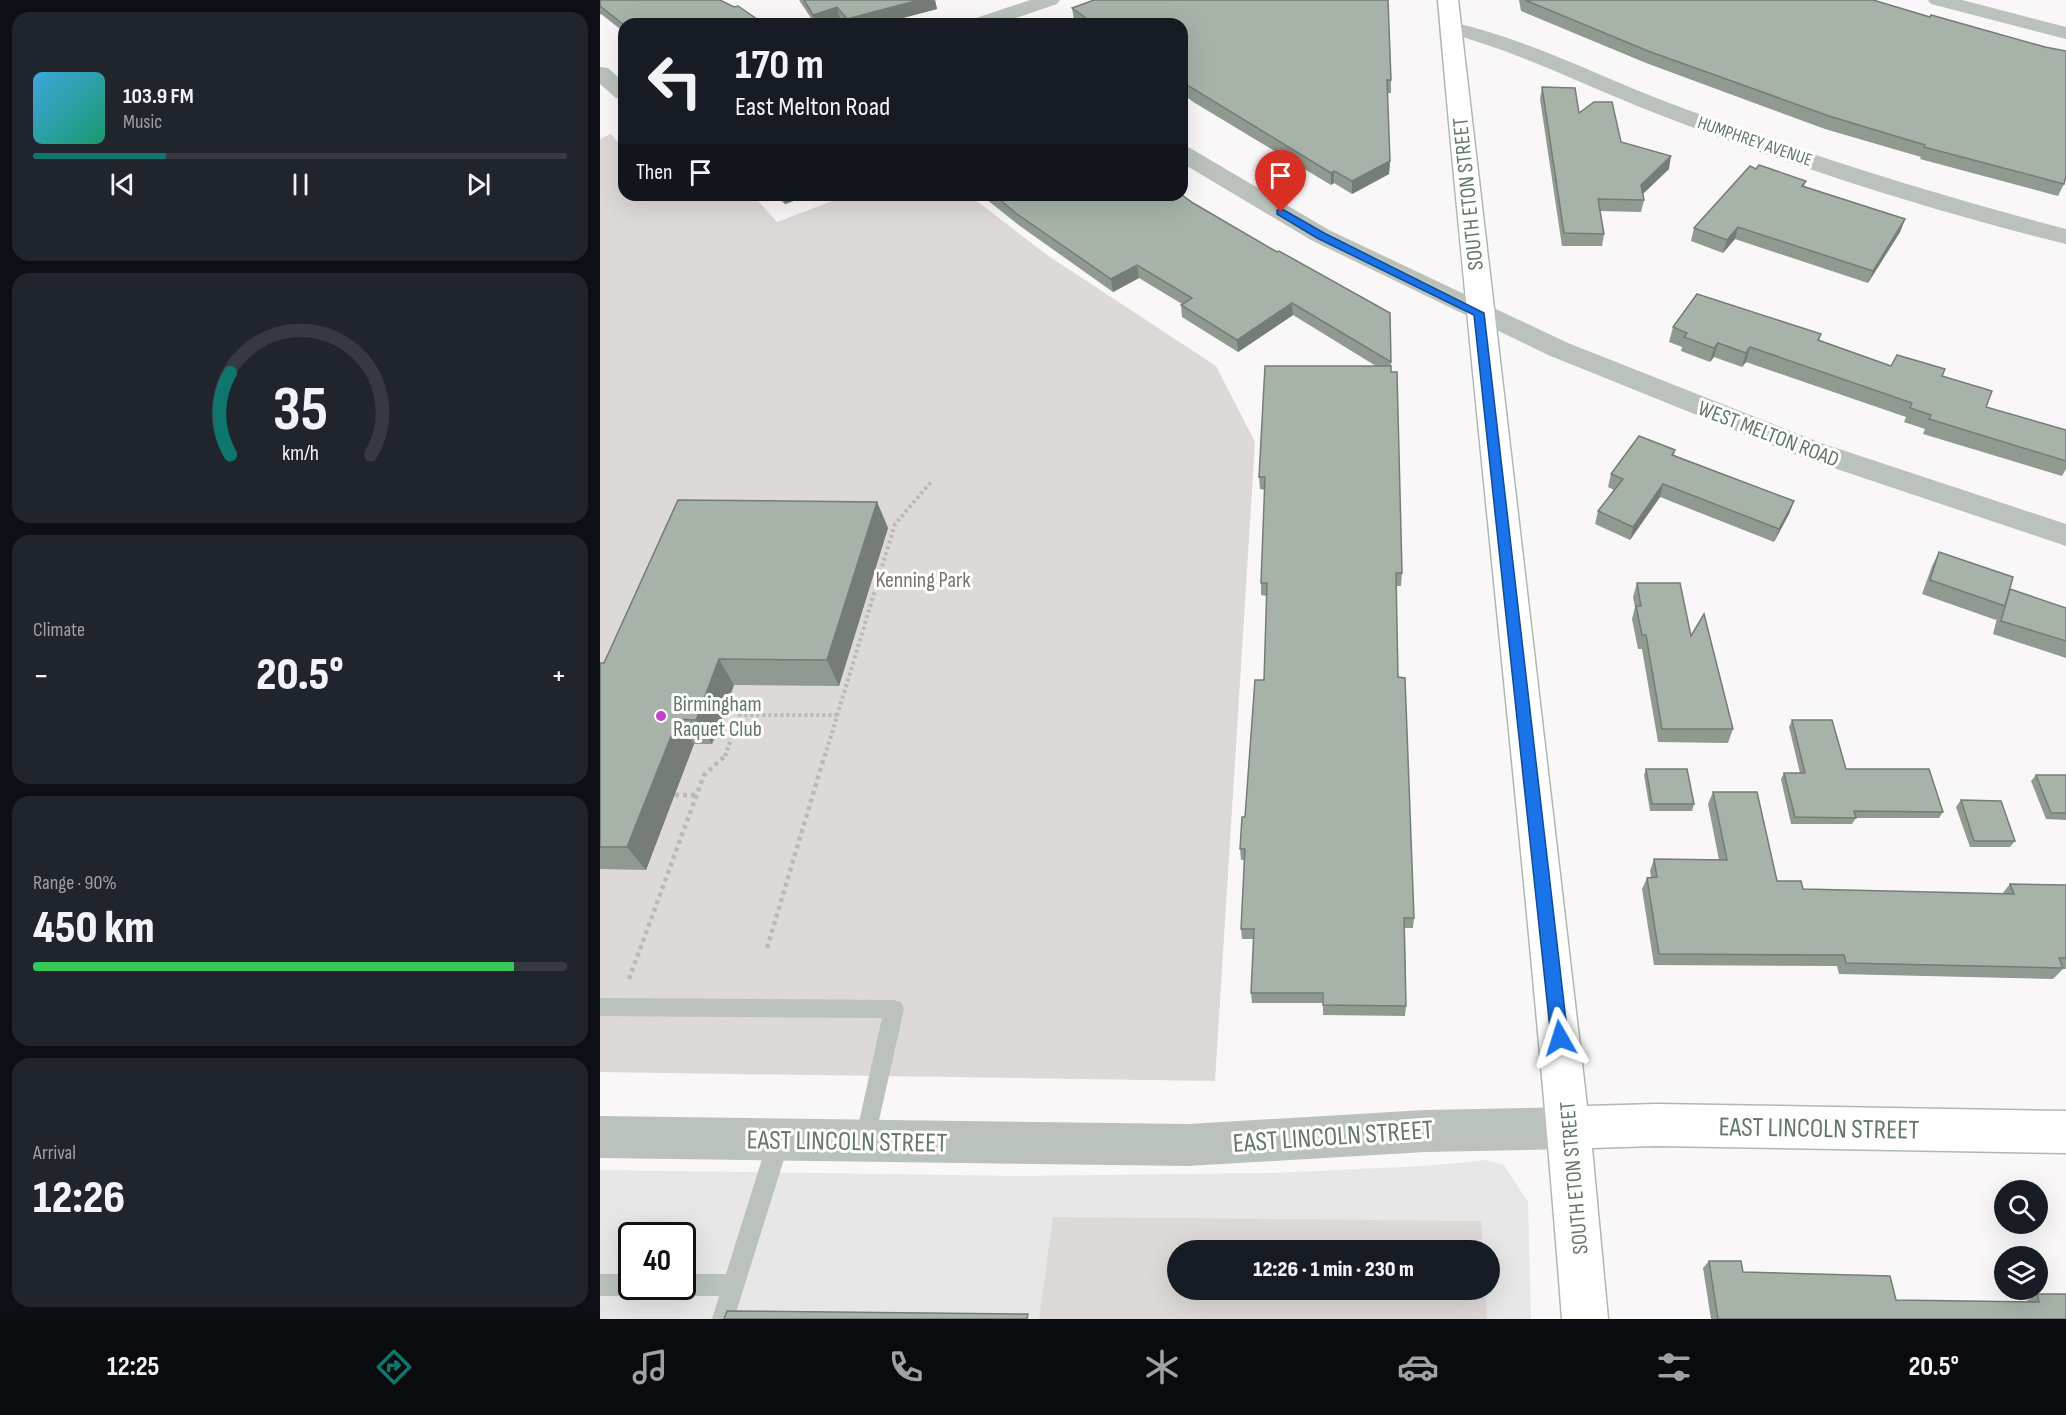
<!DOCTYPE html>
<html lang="en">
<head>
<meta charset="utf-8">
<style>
  :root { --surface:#171b24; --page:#20242c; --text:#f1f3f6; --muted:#9ea1a6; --line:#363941; --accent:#0f766e }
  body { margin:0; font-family:"Sofia Sans Condensed",sans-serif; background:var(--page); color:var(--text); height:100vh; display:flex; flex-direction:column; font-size:22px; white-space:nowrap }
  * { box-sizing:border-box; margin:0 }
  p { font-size:20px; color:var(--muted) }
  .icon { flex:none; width:33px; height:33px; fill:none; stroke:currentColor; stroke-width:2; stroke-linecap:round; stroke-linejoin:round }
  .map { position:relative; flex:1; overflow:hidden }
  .details { display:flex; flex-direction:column; gap:12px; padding:12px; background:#0d0f14; width:600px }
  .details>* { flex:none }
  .banner { position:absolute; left:18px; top:18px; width:570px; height:183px; border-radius:18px; box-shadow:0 6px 24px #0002; background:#171b24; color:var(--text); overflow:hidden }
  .tools { position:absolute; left:1394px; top:1180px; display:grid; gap:12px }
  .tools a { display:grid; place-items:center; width:54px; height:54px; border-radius:50%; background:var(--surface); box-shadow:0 6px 24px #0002; font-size:30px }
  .speed { position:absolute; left:18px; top:1222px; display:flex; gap:12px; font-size:30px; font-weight:700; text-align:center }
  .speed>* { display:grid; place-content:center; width:78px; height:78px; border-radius:50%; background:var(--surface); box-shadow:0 6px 24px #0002; line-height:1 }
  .speed .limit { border:3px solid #111; border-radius:9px; background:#fff; color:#111 }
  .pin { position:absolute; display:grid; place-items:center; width:51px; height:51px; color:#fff; margin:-62px -26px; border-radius:50% 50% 50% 0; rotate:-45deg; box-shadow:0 0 6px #0007 }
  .pin .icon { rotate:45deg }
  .me { position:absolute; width:66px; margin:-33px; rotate:354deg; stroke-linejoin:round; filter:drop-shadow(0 0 4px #0008) }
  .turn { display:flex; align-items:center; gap:21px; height:126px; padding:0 18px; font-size:27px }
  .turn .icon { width:78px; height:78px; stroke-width:2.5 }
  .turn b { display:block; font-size:42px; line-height:51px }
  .then { display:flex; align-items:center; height:57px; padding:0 18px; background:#0003; gap:12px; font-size:22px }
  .big { font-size:45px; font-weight:800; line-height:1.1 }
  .details .tile { flex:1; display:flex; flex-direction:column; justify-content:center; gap:9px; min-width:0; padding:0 21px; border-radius:18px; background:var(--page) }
  .details .dial { align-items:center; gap:0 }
  .dial svg { height:156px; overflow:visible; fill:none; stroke:var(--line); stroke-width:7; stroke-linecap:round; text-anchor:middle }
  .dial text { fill:var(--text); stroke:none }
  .song { display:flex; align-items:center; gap:18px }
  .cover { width:72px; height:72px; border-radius:9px; background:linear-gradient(135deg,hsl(200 70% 55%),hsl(160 70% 35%)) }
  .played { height:6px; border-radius:3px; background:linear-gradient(90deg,var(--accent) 25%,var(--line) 25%) }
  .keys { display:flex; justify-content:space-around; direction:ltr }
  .heat { display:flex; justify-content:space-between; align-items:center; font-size:33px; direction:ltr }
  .charge { height:9px; border-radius:4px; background:linear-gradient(90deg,#34c759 90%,var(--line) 0) }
  .trip { position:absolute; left:567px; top:1240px; width:333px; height:60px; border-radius:30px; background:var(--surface); box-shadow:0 6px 24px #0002; font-weight:800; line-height:60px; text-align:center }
  .tabs { display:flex; height:96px; justify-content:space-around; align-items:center; background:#090b0e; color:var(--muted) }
  .tabs .icon { width:42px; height:42px }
  .tabs .selected { color:var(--accent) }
  .tabs b { font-size:27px; color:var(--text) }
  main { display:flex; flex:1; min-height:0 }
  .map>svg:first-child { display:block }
  .built { fill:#e7e7e7; fill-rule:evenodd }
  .green { fill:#ddd9d7 }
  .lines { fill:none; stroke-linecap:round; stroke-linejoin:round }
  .secondary-casing { stroke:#afb9b1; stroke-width:3 }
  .path-far1 { stroke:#b5bcb6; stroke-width:4; stroke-dasharray:3 3; stroke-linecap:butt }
  .path { stroke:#b5bcb6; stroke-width:4.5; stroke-dasharray:4 4; stroke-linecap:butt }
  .lane { fill:#bac2bb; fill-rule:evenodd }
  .street { fill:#bac2bb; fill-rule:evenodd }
  .secondary { fill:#fff; fill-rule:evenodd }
  .wall { fill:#909a90 }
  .shaded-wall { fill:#757d76 }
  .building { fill:#a7b3a8; stroke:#757d76; stroke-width:1.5 }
  .route { fill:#1a73e8; stroke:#114b97; stroke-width:1.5 }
  .poi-dot { fill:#c741cf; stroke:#fff; stroke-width:2 }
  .labels { text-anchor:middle; stroke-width:6; stroke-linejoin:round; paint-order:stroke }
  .far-street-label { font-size:18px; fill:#637866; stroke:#fff }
  .street-label { font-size:22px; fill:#637866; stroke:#fff }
  .park-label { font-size:22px; fill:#7c736a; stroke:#fff }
  .poi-label { font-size:22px; fill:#637866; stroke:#fff; text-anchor:start }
  .near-street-label { font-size:27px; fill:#637866; stroke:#fff }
</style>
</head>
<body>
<main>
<section class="details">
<div class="tile">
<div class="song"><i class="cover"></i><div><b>103.9 FM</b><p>Music</p></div></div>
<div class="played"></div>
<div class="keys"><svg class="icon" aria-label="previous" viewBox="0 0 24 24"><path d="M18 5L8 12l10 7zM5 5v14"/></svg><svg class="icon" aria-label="pause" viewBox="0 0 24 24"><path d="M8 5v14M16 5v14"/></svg><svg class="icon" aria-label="next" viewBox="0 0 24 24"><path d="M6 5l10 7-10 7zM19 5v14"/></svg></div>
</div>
<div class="tile dial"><svg viewBox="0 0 100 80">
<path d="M14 69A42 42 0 1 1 86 69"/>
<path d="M14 69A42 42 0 0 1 14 27" stroke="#0f766e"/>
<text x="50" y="56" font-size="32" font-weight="700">35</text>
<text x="50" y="72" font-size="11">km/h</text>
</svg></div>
<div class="tile"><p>Climate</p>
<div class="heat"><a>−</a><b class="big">20.5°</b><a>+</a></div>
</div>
<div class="tile"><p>Range · 90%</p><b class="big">450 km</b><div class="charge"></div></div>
<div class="tile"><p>Arrival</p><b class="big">12:26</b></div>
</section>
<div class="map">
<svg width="1466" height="1319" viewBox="0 0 1466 1319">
  <rect width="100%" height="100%" fill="#f9f7f8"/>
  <path class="built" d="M886 1160 904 1165 928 1202 931 1319H0V1170L417 1176 672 1173 824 1166ZM32 1236H82V1287H32ZM578 1251H890V1290H578Z"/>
  <g class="green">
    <path d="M11 134 24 150V195H153L177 222 248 195H369L447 255 616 366 655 442 615 1081 0 1072V139Z"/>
    <path d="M453 1217 881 1221 883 1251H578V1290H885L887 1319H439Z"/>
  </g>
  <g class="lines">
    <defs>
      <path id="secondary" d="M838 0H858L987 1106 1056 1104 1466 1111V1153L1056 1146 992 1148 1008 1319H962C929 879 876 440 838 0Z"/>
    </defs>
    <use href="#secondary" class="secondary-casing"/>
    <g class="path-far1">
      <path d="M125 756 140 715H237"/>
      <path d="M225 756 295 524 331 482"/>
    </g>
    <g class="path">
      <path d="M75 795H97"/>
      <path d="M167 948 225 754"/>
      <path d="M29 979 104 775 127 754"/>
    </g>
    <g class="lane">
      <path d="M0 998 294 1000 301 1002 304 1009 273 1147 266 1151 259 1147 255 1140 282 1018 0 1016Z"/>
      <path d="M179 1129 186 1133 190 1140 134 1319H112L119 1296H82L74 1293 72 1287H82V1274H126L168 1140 172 1133Z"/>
      <path d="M0 1274H32V1287H42L40 1293 32 1296H0Z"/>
    </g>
    <g class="street">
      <path d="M430 0H460L457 4 398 24H367L370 20Z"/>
      <path d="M1328 0H1362L1466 27V39L1331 4Z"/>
      <path d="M851 22C929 39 998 76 1072 104 1201 153 1333 194 1466 229V244C1327 210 1189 165 1055 113 984 85 918 51 844 32L841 28 844 24Z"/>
      <path d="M0 67 8 68 24 82V100L16 98 0 84Z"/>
      <path d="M582 146 590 148 729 230 968 343 1221 443 1466 524V546L1201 457 948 355 711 240 582 163Z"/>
      <path d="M968 1107 983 1113 989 1128 983 1143 968 1149 825 1152 588 1166 0 1158V1116L588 1124 825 1110Z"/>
    </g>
    <use href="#secondary" class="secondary"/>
  </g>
  <g class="wall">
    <path d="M0 0 164 24H24V32L1 14 0 15Z"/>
    <path d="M199 0H335L337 9 280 24H244L240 19 227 24H215Z"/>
    <path d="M494 0H788L791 80V93H787L790 161 789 174 752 194 734 183 731 185 595 103 582 94V24H479L474 20 472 8Z"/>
    <path d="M919 0H1273L1464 184 1458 196 1320 159 1321 157 1225 129 1046 63 921 11Z"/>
    <path d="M942 87 1021 142 1069 169 1043 194 1044 200 1041 212 1000 211 1004 234 1002 246H962L940 99Z"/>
    <path d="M1156 169 1206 181 1204 186 1305 219 1300 232 1268 283 1135 239 1123 253 1091 241 1094 228Z"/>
    <path d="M175 195H210L185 204Z"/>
    <path d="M381 195H582L593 203 677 252 790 313 791 372 802 573 801 586H796L798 677 814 918 813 928H805L806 1006 805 1016 723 1015V1003H652L651 993 654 939H642L641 929 644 860H641L640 849 645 817 664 680 667 596 661 595V583L665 490 660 489 659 477 776 366 693 315 638 352 582 317 581 305 582 304 539 278 513 292 420 226Z"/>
    <path d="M1073 327 1221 334 1219 341 1291 366 1342 376 1386 407 1466 430V469L1462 476 1323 434 1325 429 1304 422 1306 417 1146 362 1142 367 1114 357 1110 362 1081 351 1082 347 1069 342Z"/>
    <path d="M1075 450 1074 455 1194 501 1189 514 1174 542 1060 497 1030 540 995 524 998 511 1014 490 1008 487 1011 474Z"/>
    <path d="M277 502 288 528 239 686 134 685 112 744H94L46 870 0 869V663H4Z"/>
    <path d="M1339 552 1409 591 1466 608V658L1393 634 1397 618 1396 620 1322 594 1332 566Z"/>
    <path d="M1037 583 1091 636 1133 729 1128 743 1058 742 1042 649H1038L1032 619 1035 607 1033 597Z"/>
    <path d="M1192 720 1246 769 1343 812 1339 818H1256L1252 824H1191L1181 779 1184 773H1200L1189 727Z"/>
    <path d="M1046 769 1094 804 1092 811H1050L1044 775Z"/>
    <path d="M1436 775H1466V820L1446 819 1431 781Z"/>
    <path d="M1113 792 1177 881 1203 889 1402 894 1410 884 1466 885V969H1463L1453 979 1239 974 1237 966 1054 965 1042 889 1047 878 1051 877 1050 871 1054 859 1119 860 1108 804Z"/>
    <path d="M1361 800 1415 841 1410 847H1370L1356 807Z"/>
    <path d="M1109 1261 1143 1272 1296 1300 1425 1302 1437 1294 1466 1319H1111L1103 1268Z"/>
  </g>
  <g class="shaded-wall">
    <path d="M319 0H335L337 9 280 24H248L247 19Z"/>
    <path d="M237 7 240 19 227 24H216L213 15Z"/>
    <path d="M1071 156 1069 169 1038 198 1041 185Z"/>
    <path d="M790 161 789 174 752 194V181Z"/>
    <path d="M734 171V183L731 185V173Z"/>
    <path d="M182 195H210L185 204Z"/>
    <path d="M1305 219 1300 232 1268 283 1273 271Z"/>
    <path d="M1138 227 1135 239 1123 253 1127 240Z"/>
    <path d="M537 265 539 278 513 292 511 279Z"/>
    <path d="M692 303 693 315 638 352 637 340Z"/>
    <path d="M1118 343 1114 357 1110 362 1114 348Z"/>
    <path d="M1150 347 1146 362 1142 367 1146 353Z"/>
    <path d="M1063 484 1060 497 1030 540 1033 527Z"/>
    <path d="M1194 501 1189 514 1174 542 1179 529Z"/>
    <path d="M277 502 288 528 239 686 227 660Z"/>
    <path d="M119 659 134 685 112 744 96 720Z"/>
    <path d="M78 719 94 744 46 870 27 847Z"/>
  </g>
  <g class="building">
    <path d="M0 0H120L134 7 138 6 164 24 24 25 0 6Z"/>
    <path d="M204 0H319L247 19 237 7 213 15Z"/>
    <path d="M494 0H788L791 80H787L790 161 752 181 734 171 731 173 582 82V24H494L472 8Z"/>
    <path d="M925 0H1273L1330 17 1331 15 1445 47 1466 51V176L1464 184 1324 147 1325 145 1229 116 1048 51Z"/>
    <path d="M942 87 975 88 979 113 994 102H1012L1021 142 1071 156 1041 185 1044 200 998 199 1004 234 964 233Z"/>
    <path d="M1159 165 1206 181 1202 186 1305 219 1273 271 1138 227 1127 240 1094 228 1150 166 1156 169Z"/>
    <path d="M394 195H582L593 203 677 252 679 251 790 313 791 362 692 303 637 340 581 305 592 298 537 265 511 279 417 214Z"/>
    <path d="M1097 294 1221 334 1218 340 1291 366 1297 355 1345 369 1342 376 1392 391 1386 407 1466 430V461L1329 419 1331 415 1310 408 1312 403 1150 347 1146 353 1118 343 1114 348 1084 337 1087 333 1073 327Z"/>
    <path d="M665 366H791V372H797L802 573H796L798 677 805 678 814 918H804L806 1006 723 1005V993H651L654 929H641L645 849H640L642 817H645L655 680H664L667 583H661L665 477H659Z"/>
    <path d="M1039 436 1075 450 1072 455 1194 501 1179 529 1063 484 1033 527 998 511 1023 479 1011 474Z"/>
    <path d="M78 500 277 502 227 660 119 659 96 720 78 719 27 847H0V663H4Z"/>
    <path d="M1339 552 1413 577 1405 606 1330 580Z"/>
    <path d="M1037 583H1080L1091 636 1104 614 1133 729H1062L1046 635H1042L1036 606H1041Z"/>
    <path d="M1410 589 1466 608V641L1401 621Z"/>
    <path d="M1192 720H1232L1246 769H1329L1343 812 1254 811 1256 818 1195 817 1184 773H1205Z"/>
    <path d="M1046 769H1087L1094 804H1052Z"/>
    <path d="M1436 775H1466V813H1451Z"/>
    <path d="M1113 792H1157L1177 881H1201L1203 889 1414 894 1410 884 1466 885V958H1459L1463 968 1246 963 1244 955 1059 954 1047 878 1057 877 1054 859 1127 860Z"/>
    <path d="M1361 800 1401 801 1415 841H1374Z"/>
    <path d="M1109 1261H1141L1143 1272 1290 1276 1296 1300 1439 1302 1437 1294H1466V1319H1118Z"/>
    <path d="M127 1311 428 1314 427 1319H124Z"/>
  </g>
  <path class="route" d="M677 210H684L724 233 884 313 968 1038 966 1044 960 1046 954 1044 951 1038 874 315 717 238 677 214Z"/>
  <circle class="poi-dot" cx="61" cy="716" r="6"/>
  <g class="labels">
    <g class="far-street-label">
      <text transform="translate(1155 141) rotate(19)" y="6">HUMPHREY AVENUE</text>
    </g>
    <g class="street-label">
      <text transform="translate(867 194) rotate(-96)" y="8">SOUTH ETON STREET</text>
      <text transform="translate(1169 433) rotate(21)" y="8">WEST MELTON ROAD</text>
      <text transform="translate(973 1178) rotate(-95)" y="8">SOUTH ETON STREET</text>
    </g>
    <g class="park-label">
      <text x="323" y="587">Kenning Park</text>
    </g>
    <g class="poi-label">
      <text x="73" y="711">Birmingham<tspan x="73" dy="25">Raquet Club</tspan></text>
    </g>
    <g class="near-street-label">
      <text transform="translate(1219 1128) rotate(1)" y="9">EAST LINCOLN STREET</text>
      <text transform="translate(733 1136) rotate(-4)" y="9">EAST LINCOLN STREET</text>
      <text transform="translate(247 1141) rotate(1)" y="9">EAST LINCOLN STREET</text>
    </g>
  </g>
</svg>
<div class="tools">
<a><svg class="icon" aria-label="search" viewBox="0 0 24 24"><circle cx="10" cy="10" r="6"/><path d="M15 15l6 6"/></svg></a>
<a><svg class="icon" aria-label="layers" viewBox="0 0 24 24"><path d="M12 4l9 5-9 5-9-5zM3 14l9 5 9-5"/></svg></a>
</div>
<div class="speed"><div class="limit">40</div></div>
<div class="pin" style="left:681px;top:212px;background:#d93025"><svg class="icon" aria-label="arrive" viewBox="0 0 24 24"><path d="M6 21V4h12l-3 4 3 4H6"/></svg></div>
<svg class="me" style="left:960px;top:1038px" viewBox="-20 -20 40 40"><path d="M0-17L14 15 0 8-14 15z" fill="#1a73e8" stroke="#fff" stroke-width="4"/></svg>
<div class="trip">12:26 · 1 min · 230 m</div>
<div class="banner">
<div class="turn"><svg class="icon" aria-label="left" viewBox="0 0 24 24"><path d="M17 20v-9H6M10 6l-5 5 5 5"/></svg><div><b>170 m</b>East Melton Road</div></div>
<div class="then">Then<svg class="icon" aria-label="arrive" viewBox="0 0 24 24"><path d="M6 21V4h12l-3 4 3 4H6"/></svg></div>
</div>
</div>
</main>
<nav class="tabs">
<b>12:25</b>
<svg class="icon selected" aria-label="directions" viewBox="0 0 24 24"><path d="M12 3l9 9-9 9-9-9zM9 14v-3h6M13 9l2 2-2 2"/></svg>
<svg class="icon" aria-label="music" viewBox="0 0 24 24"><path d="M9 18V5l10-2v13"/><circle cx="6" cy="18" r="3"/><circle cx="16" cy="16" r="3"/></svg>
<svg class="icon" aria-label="phone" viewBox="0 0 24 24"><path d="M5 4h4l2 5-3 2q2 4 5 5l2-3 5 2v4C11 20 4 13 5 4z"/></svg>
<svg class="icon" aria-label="climate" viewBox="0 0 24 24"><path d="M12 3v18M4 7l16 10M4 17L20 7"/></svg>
<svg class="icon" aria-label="car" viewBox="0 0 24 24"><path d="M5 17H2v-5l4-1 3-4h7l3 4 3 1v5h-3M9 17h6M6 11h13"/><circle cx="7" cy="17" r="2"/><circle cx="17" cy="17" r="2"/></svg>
<svg class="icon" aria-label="filters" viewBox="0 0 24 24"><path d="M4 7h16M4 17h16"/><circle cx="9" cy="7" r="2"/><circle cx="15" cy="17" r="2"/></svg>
<b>20.5°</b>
</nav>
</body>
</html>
